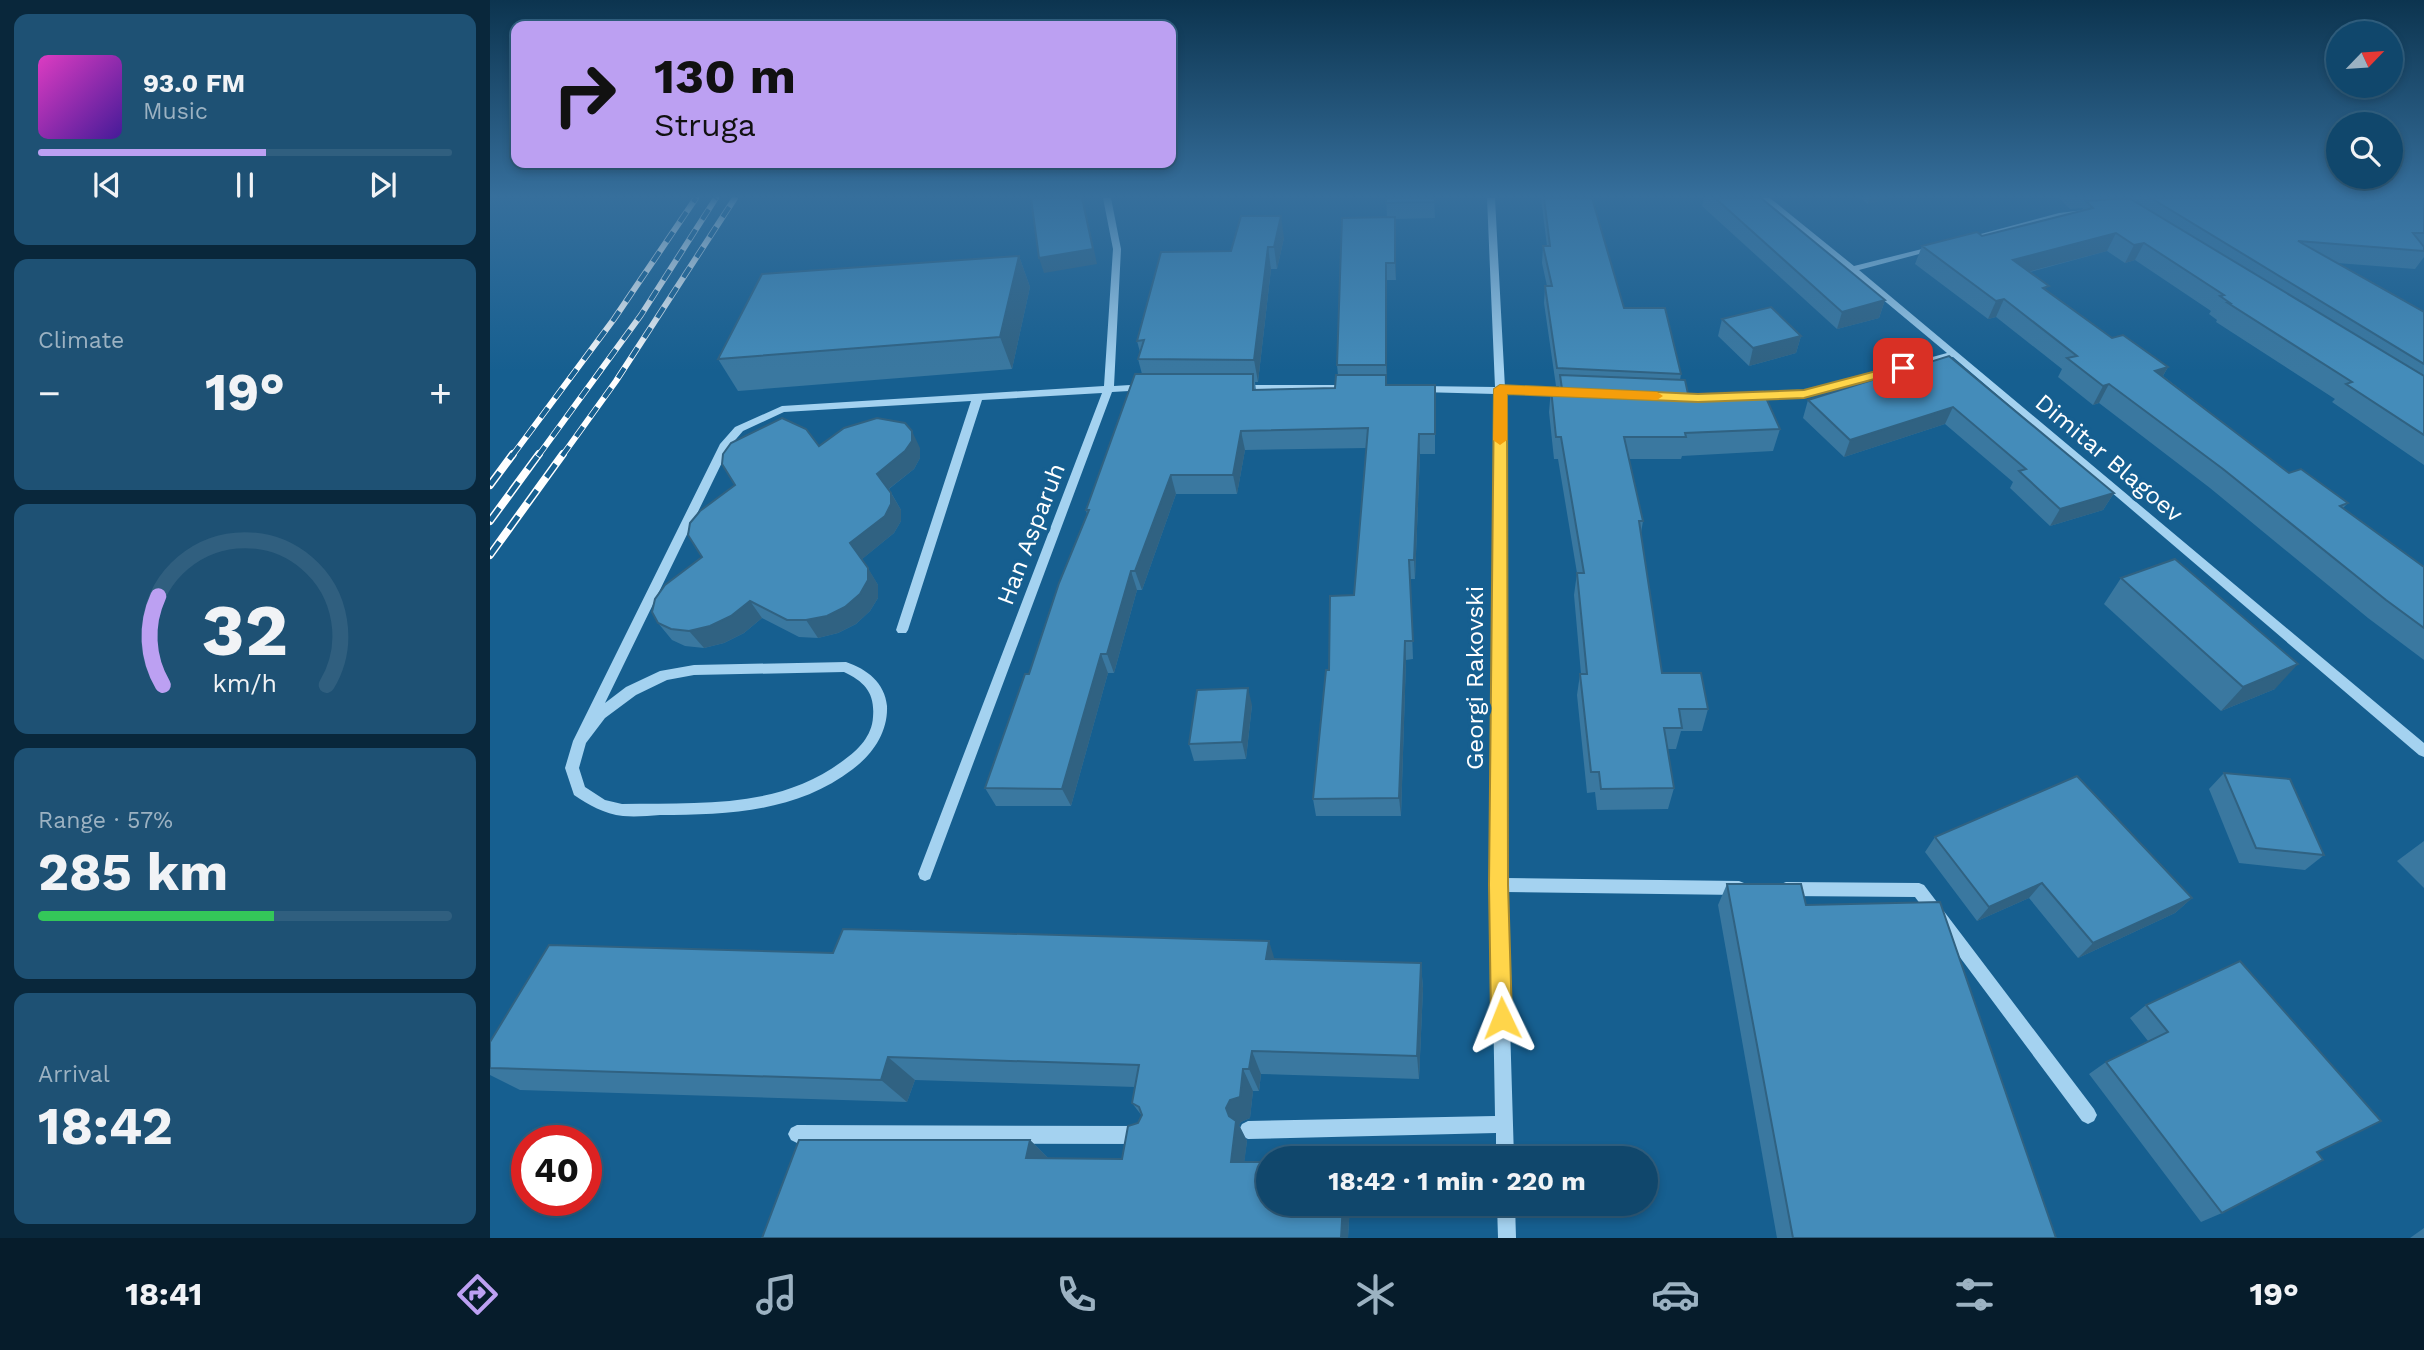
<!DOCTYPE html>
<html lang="en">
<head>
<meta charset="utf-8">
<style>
  :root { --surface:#10476c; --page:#1e5174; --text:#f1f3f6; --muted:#9cb2c2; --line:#305f7f; --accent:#bca0f2 }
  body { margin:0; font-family:"Work Sans",sans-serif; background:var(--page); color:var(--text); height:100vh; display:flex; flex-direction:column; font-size:26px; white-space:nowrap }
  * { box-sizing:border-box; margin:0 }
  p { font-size:23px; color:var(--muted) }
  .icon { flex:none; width:38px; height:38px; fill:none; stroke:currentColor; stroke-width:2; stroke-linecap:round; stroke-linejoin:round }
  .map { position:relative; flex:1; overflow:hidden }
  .panel { display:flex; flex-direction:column; gap:14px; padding:14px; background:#09273b; width:490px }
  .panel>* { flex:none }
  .banner { position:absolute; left:21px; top:21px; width:665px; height:147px; border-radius:14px; box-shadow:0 4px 10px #0003,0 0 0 2px var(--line); background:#bca0f2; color:#111; overflow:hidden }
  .needle { width:46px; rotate:65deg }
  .fabs { position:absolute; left:1836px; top:21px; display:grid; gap:14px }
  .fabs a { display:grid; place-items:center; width:77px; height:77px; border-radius:50%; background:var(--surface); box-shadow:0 4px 10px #0003,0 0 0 2px var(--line); font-size:35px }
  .speed { position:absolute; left:21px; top:1125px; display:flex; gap:14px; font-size:35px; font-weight:700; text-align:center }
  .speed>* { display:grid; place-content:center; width:91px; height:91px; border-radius:50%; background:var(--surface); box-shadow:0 4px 10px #0003,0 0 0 2px var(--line); line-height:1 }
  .speed .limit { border:10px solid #d22; background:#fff; color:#111 }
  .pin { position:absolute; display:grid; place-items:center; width:60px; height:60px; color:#fff; margin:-30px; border-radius:14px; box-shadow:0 4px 10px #0006 }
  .me { position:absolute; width:77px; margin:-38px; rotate:358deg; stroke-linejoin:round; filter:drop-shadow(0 0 5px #0008) }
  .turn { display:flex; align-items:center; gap:24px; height:147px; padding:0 28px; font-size:32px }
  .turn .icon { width:91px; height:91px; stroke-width:2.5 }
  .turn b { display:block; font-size:49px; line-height:60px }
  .big { font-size:52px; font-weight:700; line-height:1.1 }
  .panel .tile { flex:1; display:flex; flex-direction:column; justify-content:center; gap:10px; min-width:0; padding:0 24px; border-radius:14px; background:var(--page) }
  .panel .dial { align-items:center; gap:0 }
  .dial svg { height:182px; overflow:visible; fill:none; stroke:var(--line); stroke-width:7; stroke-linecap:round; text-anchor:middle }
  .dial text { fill:var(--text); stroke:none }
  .song { display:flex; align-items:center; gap:21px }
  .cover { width:84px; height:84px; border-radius:10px; background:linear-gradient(135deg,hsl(310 70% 55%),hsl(260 70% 35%)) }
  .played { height:7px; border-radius:4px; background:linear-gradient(90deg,var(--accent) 55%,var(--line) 55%) }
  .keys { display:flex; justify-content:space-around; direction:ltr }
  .heat { display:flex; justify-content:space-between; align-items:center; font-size:38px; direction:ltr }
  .charge { height:10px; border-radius:5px; background:linear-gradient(90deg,#34c759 57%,var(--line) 0) }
  .trip { position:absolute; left:766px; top:1146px; width:402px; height:70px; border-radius:35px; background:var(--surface); box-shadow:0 4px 10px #0003,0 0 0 2px var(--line); font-weight:700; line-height:70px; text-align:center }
  .tabs { display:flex; height:112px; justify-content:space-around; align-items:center; background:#061c2b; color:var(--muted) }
  .tabs .icon { width:49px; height:49px }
  .tabs .active { color:var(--accent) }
  .tabs b { font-size:32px; color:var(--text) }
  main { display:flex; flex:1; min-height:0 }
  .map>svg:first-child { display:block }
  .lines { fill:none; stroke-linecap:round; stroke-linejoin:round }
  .minor { fill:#a4d2f0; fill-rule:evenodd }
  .rail-far1-casing { stroke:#fff; stroke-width:6 }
  .rail-casing { stroke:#fff; stroke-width:8 }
  .rail-far1 { stroke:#165f90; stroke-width:4.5; stroke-dasharray:12; stroke-linecap:butt }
  .rail { stroke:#165f90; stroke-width:5; stroke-dasharray:16; stroke-linecap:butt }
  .wall { fill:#3a78a0 }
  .shaded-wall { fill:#306282 }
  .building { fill:#448cba; stroke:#306282; stroke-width:2 }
  .route { fill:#ffd54a; stroke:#a68a30; stroke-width:2 }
  .slow { fill:#f59e0b }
  .labels { text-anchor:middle; stroke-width:7; stroke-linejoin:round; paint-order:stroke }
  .street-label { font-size:24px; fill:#fff; stroke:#165f90 }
</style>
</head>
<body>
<main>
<section class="panel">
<div class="tile">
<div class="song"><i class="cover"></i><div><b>93.0 FM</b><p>Music</p></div></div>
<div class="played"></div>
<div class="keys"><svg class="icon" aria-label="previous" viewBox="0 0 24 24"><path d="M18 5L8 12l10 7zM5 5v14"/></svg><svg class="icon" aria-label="pause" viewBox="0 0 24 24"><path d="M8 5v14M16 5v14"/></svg><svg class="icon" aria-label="next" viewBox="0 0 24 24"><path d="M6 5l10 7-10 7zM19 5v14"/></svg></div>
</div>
<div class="tile"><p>Climate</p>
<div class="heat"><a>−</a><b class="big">19°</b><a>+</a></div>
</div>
<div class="tile dial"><svg viewBox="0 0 100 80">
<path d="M14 69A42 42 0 1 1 86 69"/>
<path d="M14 69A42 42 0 0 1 12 30" stroke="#bca0f2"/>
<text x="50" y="56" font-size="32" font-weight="700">32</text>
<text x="50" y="72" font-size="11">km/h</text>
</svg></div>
<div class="tile"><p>Range · 57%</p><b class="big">285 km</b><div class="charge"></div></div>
<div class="tile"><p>Arrival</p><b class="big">18:42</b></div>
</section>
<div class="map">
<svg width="1934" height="1238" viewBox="0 0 1934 1238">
  <rect width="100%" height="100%" fill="#165f90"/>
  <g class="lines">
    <g class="minor">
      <path d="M613 198H621L631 249 624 386 656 384 661 387 656 390 622 392 440 879 435 881 430 879 428 874 612 393 492 400 418 630 416 633H408L406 630 481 401 294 412 253 431 240 446 115 703 136 687 170 671 204 665 356 662C377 669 395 683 397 706 398 732 383 754 363 769 307 812 238 815 170 815 158 816 145 817 133 816 114 814 99 805 84 795L75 768 83 741 230 444 245 427 292 406 614 386 623 249ZM354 672C375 682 385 693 383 717 382 736 368 750 354 760 288 810 210 802 132 804L115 800 95 787 89 768 96 743 115 718 146 695 177 680 204 675Z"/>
      <path d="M997 198H1005L1015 388 1076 389 1081 392 1076 395 1015 394V878L1249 881 1254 883 1256 888 1254 893 1249 895 1016 892 1024 1158H1006V1133L758 1139 752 1136 749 1130 752 1124 758 1121 1005 1116 1001 885 1005 394 930 392 925 389 930 386 1005 387Z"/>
      <path d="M1271 198H1280L1364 266 1448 245V249L1369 270 1934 743V757L1929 755 1463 357 1314 398H1255L1254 396 1259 393 1314 392 1457 353Z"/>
      <path d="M1594 210H1597V214L1569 217 1476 242 1472 239 1569 213Z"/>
      <path d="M751 385H852L857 388 852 391 747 390 746 388Z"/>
      <path d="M1296 882 1429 883 1434 885 1604 1109 1607 1115 1604 1121 1598 1124 1592 1121 1425 897 1296 896 1291 894 1289 889 1291 884Z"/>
      <path d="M307 1125 653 1126 659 1129 662 1135 659 1141 653 1144 307 1143 301 1140 298 1134 301 1128Z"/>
      <path d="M1007 1204H1025L1026 1238H1008Z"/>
    </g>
    <defs>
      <g id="rail-far1">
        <path d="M22 456 124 319 206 198"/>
        <path d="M48 456 151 315 226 198"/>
        <path d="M72 456 126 381 245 198"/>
      </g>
      <g id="rail">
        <path d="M0 485 23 454"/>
        <path d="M0 521 49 454"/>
        <path d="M0 555 73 454"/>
      </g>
    </defs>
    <use href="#rail-far1" class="rail-far1-casing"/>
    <use href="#rail" class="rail-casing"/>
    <use href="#rail-far1" class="rail-far1"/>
    <use href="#rail" class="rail"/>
  </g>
  <g class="wall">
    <path d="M896 198H944L945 218 905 219 906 280H897V385H945V454H930L925 579H920L923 659 916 660 911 816H826L823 799 839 670 864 595 877 448 755 450 747 494H686L652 590H647L624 673H618L581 806H506L495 788 539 674 597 514 596 510 652 374 648 359 650 352 647 341 741 251 794 238 787 269H781L768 382H765L766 390 845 388 848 375 847 365 897 217Z"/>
    <path d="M1051 198H1102L1134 308 1191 374 1190 380 1198 394 1290 429 1283 451 1192 456 1191 459H1139L1153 521 1151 533 1172 673 1218 709 1212 731H1191L1186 749H1178L1184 788 1178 809 1107 810 1105 792 1097 793 1087 695 1090 674H1091L1084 595 1087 573 1068 459H1064L1059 412 1061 389H1068L1069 386H1066L1054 303 1055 286H1057L1052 263 1053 246H1057Z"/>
    <path d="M1214 198H1271L1395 300 1389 318 1347 329 1212 206Z"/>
    <path d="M1370 198H1399L1378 204Z"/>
    <path d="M1569 198H1625L1624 199 1630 198H1934V257L1925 269 1847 263 1934 312V465L1842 402 1845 399 1726 322 1727 320 1719 314 1721 311 1645 260 1635 263 1617 251 1540 272 1557 291 1622 338 1678 367 1673 376 1799 473 1858 503 1853 508 1934 567V660L1878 618 1720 488 1609 403 1603 405 1568 377 1572 369 1506 317 1498 319 1425 264 1432 246 1492 236 1591 211 1593 208 1580 209Z"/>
    <path d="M529 256 540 287 522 369 248 391 228 359Z"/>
    <path d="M1232 319 1311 336 1306 353 1259 366 1228 336Z"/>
    <path d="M1459 356 1624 493 1613 510 1560 526 1520 488 1523 482 1455 424 1354 457 1313 418 1318 400Z"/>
    <path d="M329 446 430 448V458L424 469 399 489 411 510V521L404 533 372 559 388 585V598L380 611 366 624 348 633 328 638 309 637 272 618 254 633 234 643 214 648 195 646 182 640 168 623 212 557Z"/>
    <path d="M1631 578 1785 689 1731 711 1614 604Z"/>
    <path d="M762 705 756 759 704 761 699 744Z"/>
    <path d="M1734 773 1834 855 1815 870 1749 863 1719 789Z"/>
    <path d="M1445 837 1702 898 1685 913 1588 958 1539 898 1487 921 1435 852Z"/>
    <path d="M1934 841V888L1907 861Z"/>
    <path d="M1237 884 1316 905 1566 1238H1287L1228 905Z"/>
    <path d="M343 953 785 959 931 963 933 989 929 1079 771 1074 769 1091H763L760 1118 751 1122 749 1125 757 1141 754 1162 779 1204H860L858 1238H272L540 1140 559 1159H632L652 1116 642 1103 645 1087 425 1080 417 1102 30 1090 0 1075V1042Z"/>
    <path d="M1656 1005 1827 1152 1732 1213 1711 1222 1599 1074 1616 1062 1658 1041 1640 1018Z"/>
    <path d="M1934 1228V1238H1920Z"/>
  </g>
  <g class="shaded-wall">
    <path d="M592 198H593L607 264 554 273 549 258Z"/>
    <path d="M1379 198H1399L1378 204Z"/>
    <path d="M791 216 794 238 787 269 784 247Z"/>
    <path d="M905 217 906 234V280L905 263Z"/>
    <path d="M1626 233 1617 251 1515 278 1523 260Z"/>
    <path d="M1654 243 1645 260 1635 263 1644 245Z"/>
    <path d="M778 247 781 269 768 382 764 360Z"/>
    <path d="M529 256 540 287 522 369 510 337Z"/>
    <path d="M896 263 897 280V383L896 365Z"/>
    <path d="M1514 299 1506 317 1498 319 1506 301Z"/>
    <path d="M1395 300 1389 318 1347 329 1352 312Z"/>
    <path d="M1311 336 1306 353 1259 366 1263 348Z"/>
    <path d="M1678 367 1667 386 1665 371Z"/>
    <path d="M1619 384 1609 403 1603 405 1613 386Z"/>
    <path d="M1463 407 1455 424 1354 457 1360 440Z"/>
    <path d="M422 431 430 448V458L424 469 396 491 387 474Z"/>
    <path d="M751 431 755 450 747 494 743 475Z"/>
    <path d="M929 434 930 454 925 579 924 560Z"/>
    <path d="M681 475 686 494 652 590 645 571Z"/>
    <path d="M401 493 411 510V521L404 533 371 560 360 543Z"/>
    <path d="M1624 493 1613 510 1560 526 1570 509Z"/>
    <path d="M378 568 388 585V598L380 611 366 624 348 633 328 638 316 620Z"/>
    <path d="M641 571 647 590 624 673 617 654Z"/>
    <path d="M260 601 272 618 254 633 234 643 214 648 199 631Z"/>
    <path d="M915 641 916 660 911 816 909 798Z"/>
    <path d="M611 654 618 673 581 806 572 789Z"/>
    <path d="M1808 664 1785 689 1731 711 1753 687Z"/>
    <path d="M758 688 762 705 756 759 752 742Z"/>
    <path d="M1552 883 1539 898 1487 921 1499 907Z"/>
    <path d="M1702 898 1685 913 1588 958 1603 943Z"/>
    <path d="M779 941 787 967 776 959Z"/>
    <path d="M931 963 933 989 929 1079 927 1056Z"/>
    <path d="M762 1051 771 1074 769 1091 759 1069Z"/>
    <path d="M398 1057 425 1080 417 1102 391 1080Z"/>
    <path d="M753 1069 763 1091 760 1118 751 1122 749 1125 757 1141 752 1181 741 1162 739 1116 736 1108Z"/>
    <path d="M540 1140 560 1160 536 1158Z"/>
    <path d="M853 1204H860L858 1238H851Z"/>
  </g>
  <g class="building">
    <path d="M541 198H592L603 249 549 258Z"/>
    <path d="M896 198H944L945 202 896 203Z"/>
    <path d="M1054 198H1102L1134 308H1175L1191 374 1067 368 1055 286H1062L1053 246H1060Z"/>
    <path d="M1225 198H1271L1395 300 1352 312Z"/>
    <path d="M1639 198 1934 376V435L1856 384 1862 382 1738 303H1740L1730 296 1734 295 1654 243 1644 245 1626 233 1523 260 1559 286 1553 288 1622 338 1633 335 1678 367 1665 371 1799 473 1811 469 1858 503 1850 506 1934 567V628L1896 600 1733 469 1619 384 1613 386 1577 358 1587 356 1514 299 1506 301 1432 246 1487 232 1492 236 1603 208 1596 201Z"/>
    <path d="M1661 198H1934V233H1923L1934 247V251L1808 241 1934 312V364Z"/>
    <path d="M751 216H791L784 247H778L764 360 648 359 654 340 647 341 671 252 741 251Z"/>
    <path d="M905 217V263H896V365H847L852 218Z"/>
    <path d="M529 256 510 337 228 359 272 274Z"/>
    <path d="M1281 307 1311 336 1263 348 1232 319Z"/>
    <path d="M1459 356 1624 493 1570 509 1529 471 1536 469 1463 407 1360 440 1318 400Z"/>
    <path d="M645 374H763V390L845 388 846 375H896V385H945V434H929L924 560H919L923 641H915L909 798 823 799 836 670H839L840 596 864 595 878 428 751 431 743 475H681L645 571H641L617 654H611L572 789 495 788 535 674H539L569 583 599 510H596Z"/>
    <path d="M1070 375 1195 380 1198 394 1273 391 1290 429 1195 433 1196 437H1134L1153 521H1149L1172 673H1211L1218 709H1189L1192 728H1174L1184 788 1111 789 1109 772H1101L1090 674H1097L1087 573H1094L1071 437H1066L1061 389H1072Z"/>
    <path d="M292 418 316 429 329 446 354 428 387 418 415 423 422 431V441L415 451 387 474 401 493V504L395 516 360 543 378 568V580L370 594 355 607 337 616 316 620H297L260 601 241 616 220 626 199 631 181 629 168 623 162 612 165 599 175 585 212 557 198 535 200 523 210 511 245 485 232 464 233 454 241 443Z"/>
    <path d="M1685 559 1808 664 1753 687 1631 578Z"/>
    <path d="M758 688 752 742 699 744 707 690Z"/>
    <path d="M1734 773 1800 779 1834 855 1766 848Z"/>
    <path d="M1587 776 1702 898 1603 943 1552 883 1499 907 1445 837Z"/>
    <path d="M1237 884H1311L1316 905 1450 902 1566 1238H1303Z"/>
    <path d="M353 929 779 941 776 959 931 963 927 1056 762 1051 759 1069H753L750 1097 740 1100 736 1108 739 1116 746 1121 741 1162H779V1204H853L851 1238H272L309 1140H540L536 1158 632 1159 638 1126 648 1123 652 1115 649 1107 642 1103 649 1065 398 1057 391 1080 0 1068V1042L59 945 343 953Z"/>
    <path d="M1750 961 1891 1121 1827 1152 1833 1160 1732 1213 1616 1062 1678 1032 1656 1005Z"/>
  </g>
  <linearGradient id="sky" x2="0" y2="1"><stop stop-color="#0c344f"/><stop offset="0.53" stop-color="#366f9c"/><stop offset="1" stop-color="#366f9c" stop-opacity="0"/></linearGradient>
  <rect width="1934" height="371" fill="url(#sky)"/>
  <path class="route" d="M1413 364 1420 368 1418 370 1314 398 1208 402 1017 394 1018 885 1022 1018 1019 1025 1012 1028 1004 1025 1001 1018 999 885 1004 389 1010 385 1208 394 1314 390Z"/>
  <path class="slow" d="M1010 385 1167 392 1173 396 1167 400 1017 394V440L1010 445 1003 440 1004 389Z"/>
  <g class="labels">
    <g class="street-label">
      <text transform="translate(1619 458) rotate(40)" y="8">Dimitar Blagoev</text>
      <text transform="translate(541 534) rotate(-69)" y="8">Han Asparuh</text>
      <text transform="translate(985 678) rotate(-90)" y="8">Georgi Rakovski</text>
    </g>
  </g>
</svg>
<div class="fabs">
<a><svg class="needle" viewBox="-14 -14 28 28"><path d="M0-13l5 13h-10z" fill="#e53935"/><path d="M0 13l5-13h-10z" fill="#9cb2c2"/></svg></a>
<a><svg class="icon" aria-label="search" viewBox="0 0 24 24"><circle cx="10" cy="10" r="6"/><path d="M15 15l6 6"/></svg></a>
</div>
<div class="speed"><div class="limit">40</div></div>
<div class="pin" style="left:1413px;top:368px;background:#d93025"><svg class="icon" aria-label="arrive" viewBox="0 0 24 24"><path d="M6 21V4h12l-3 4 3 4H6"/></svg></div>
<svg class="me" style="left:1012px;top:1018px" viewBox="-20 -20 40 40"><path d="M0-17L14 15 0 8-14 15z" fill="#ffd54a" stroke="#fff" stroke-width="4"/></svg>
<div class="trip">18:42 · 1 min · 220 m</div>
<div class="banner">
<div class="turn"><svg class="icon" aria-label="right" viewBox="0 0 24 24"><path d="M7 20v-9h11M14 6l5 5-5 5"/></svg><div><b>130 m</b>Struga</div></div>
</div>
</div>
</main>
<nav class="tabs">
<b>18:41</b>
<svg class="icon active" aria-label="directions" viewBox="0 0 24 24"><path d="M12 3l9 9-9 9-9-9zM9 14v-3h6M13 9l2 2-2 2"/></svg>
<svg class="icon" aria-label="music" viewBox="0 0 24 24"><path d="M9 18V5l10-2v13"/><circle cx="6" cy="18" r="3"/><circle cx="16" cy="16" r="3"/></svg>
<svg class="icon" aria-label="phone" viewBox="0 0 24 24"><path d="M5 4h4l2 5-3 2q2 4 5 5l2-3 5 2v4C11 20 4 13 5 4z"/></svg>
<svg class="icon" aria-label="climate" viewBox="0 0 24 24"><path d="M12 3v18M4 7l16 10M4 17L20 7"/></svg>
<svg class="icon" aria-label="car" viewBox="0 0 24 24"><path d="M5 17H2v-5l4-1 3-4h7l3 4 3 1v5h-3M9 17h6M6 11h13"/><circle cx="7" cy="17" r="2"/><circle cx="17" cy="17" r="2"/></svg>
<svg class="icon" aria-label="filters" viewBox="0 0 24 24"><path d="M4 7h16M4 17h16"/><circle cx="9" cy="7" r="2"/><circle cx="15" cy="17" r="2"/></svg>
<b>19°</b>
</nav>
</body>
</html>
